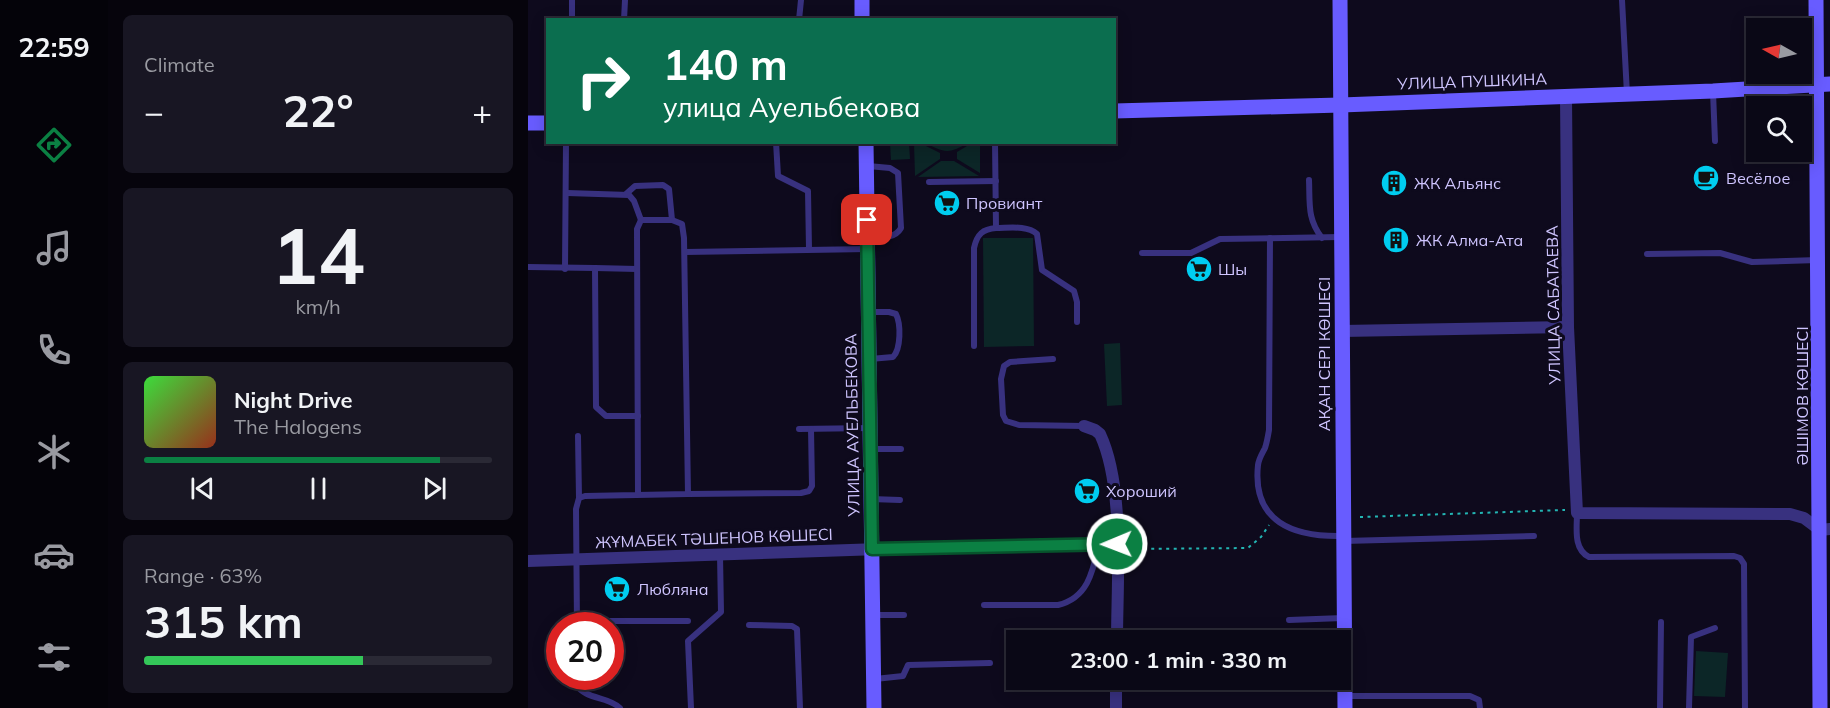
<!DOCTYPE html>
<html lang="en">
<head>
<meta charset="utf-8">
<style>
  :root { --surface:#0a0816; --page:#181623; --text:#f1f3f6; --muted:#999aa1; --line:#2a2935; --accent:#0b8043 }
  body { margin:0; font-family:Mulish,sans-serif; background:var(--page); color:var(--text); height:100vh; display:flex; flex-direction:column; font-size:22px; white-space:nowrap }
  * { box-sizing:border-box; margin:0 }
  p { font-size:20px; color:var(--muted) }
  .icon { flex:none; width:33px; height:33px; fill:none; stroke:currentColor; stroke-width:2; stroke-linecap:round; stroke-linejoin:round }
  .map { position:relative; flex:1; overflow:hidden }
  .panel { display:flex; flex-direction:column; gap:15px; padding:15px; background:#06040c; width:420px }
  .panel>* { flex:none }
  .top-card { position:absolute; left:18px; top:18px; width:570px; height:126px; border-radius:0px; box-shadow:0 3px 15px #0003,0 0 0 2px var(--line); background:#0b6e4f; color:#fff; overflow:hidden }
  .needle { width:39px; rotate:278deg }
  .controls { position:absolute; left:1218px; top:18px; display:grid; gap:12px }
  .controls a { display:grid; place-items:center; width:66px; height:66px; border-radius:0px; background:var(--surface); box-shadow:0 3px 15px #0003,0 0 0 2px var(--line); font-size:30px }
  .speed { position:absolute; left:18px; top:612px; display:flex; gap:12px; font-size:30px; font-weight:700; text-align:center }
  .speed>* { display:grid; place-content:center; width:78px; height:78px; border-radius:50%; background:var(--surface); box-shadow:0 3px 15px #0003,0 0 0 2px var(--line); line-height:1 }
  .speed .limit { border:9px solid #d22; background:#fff; color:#111 }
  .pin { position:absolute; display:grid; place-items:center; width:51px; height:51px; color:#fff; margin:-26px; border-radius:12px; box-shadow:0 3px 9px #0006 }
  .me { position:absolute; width:66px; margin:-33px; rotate:269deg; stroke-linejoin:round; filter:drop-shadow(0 0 4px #0008) }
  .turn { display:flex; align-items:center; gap:21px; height:126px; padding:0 18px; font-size:27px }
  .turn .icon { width:78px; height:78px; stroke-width:2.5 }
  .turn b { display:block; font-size:42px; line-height:51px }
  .big { font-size:45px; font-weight:700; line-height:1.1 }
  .panel .card { flex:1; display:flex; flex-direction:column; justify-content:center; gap:9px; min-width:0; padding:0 21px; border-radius:9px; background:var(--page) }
  .panel .dial { align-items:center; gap:0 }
  .dial b { font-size:78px; line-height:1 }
  .song { display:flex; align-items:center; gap:18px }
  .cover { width:72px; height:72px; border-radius:9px; background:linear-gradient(135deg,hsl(120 70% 55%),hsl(10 70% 35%)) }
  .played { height:6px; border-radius:3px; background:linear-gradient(90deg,var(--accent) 85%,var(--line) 85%) }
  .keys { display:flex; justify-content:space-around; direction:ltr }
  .heat { display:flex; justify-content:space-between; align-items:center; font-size:33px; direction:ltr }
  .charge { height:9px; border-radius:4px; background:linear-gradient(90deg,#34c759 63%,var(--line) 0) }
  .trip { position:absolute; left:478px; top:630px; width:345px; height:60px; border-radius:0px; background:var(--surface); box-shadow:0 3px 15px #0003,0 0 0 2px var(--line); font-weight:700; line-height:60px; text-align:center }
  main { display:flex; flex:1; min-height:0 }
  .tabs { display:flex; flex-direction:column; width:108px; justify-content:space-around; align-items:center; background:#040309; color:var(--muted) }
  .tabs .icon { width:42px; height:42px }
  .tabs .active { color:var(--accent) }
  .tabs b { font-size:27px; color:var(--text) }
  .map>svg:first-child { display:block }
  .green { fill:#0c2627 }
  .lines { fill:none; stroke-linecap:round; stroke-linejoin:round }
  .path { stroke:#23b5b3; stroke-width:2; stroke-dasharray:3 4.5; stroke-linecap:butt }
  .lane { stroke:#38317f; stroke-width:6 }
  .street { stroke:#38317f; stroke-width:12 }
  .secondary { stroke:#685cff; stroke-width:15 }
  .route-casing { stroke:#07532c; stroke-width:15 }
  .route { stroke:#0b8043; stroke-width:10 }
  .labels { text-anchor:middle; stroke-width:6; stroke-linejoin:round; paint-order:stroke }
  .street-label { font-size:16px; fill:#cfc5ff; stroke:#0e0a1d }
  .poi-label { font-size:16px; fill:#cfc5ff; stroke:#0e0a1d; text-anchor:start }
</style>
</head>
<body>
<main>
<nav class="tabs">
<b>22:59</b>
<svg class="icon active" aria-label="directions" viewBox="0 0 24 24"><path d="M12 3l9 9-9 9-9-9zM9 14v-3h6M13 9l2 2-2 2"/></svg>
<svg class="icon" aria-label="music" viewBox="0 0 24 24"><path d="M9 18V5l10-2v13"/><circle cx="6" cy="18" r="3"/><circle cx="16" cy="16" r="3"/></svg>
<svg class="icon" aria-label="phone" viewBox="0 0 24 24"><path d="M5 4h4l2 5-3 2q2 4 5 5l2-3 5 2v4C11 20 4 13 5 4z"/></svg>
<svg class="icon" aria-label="climate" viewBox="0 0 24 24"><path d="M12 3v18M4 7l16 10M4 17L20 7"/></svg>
<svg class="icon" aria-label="car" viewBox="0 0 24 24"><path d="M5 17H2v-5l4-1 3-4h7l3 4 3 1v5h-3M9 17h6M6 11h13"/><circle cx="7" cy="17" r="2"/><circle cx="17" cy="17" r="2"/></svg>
<svg class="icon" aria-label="filters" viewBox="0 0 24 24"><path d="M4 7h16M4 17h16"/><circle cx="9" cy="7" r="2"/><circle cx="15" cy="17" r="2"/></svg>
</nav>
<section class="panel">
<div class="card"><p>Climate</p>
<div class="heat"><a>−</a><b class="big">22°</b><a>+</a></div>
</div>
<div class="card dial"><b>14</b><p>km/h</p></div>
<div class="card">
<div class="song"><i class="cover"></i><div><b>Night Drive</b><p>The Halogens</p></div></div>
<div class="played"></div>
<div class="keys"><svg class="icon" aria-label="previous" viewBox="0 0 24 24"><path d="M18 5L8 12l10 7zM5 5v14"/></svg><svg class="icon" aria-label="pause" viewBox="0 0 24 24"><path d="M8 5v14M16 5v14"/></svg><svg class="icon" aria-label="next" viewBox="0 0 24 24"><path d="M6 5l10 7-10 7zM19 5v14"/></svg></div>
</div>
<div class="card"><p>Range · 63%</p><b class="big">315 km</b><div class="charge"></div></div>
</section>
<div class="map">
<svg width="1302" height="708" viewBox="0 0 1302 708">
  <rect width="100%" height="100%" fill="#0e0a1d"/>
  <g class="green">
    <path d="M362 143H381L382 159 363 160Z"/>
    <path d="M386 143H392L412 153V159L387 176Z"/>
    <path d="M398 143H440C421 154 416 153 398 143Z"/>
    <path d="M444 143H452V173L429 159V152Z"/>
    <path d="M413 161H426L451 176 390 177Z"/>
    <path d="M455 238H505L506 346 456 347Z"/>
    <path d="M592 343 594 405 579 406 576 344Z"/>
    <path d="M1168 651 1200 653 1197 697 1166 696Z"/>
  </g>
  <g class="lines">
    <g class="path">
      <path d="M832 517 1037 510"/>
      <path d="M601 547 608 549 720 548 733 537 741 525"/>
    </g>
    <g class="lane">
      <path d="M1094 0 1099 94"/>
      <path d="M44 20V0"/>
      <path d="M96 20 97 0"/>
      <path d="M271 20 273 0"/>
      <path d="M1185 92 1187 141"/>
      <path d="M248 142 250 176 280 191 281 249"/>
      <path d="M467 142 468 228C481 228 499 225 509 234L514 270 546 291 549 302V322"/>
      <path d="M340 166 362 168 370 173 373 228C367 239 352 238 340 238"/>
      <path d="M781 180C782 203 779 219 794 238"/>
      <path d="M401 182 468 181"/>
      <path d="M39 193 101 195 106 201 113 220"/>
      <path d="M98 194 107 186 135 185 141 189 144 220"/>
      <path d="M742 238 741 430C740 436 739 442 737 448 734 454 731 458 730 465 724 522 765 537 814 536"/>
      <path d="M157 252 340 249"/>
      <path d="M614 253H663L692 239 812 237"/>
      <path d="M1119 254 1192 253 1224 262 1290 260"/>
      <path d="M0 267 67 268 68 407 78 416H110"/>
      <path d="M67 268 109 269"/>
      <path d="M37 269 38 142"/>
      <path d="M446 346V248C449 234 455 229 468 228"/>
      <path d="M342 359 365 357C373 349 373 324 368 314L361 312H342"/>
      <path d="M525 359 482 362 476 366 473 379 475 415 478 421 491 425 556 426"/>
      <path d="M271 429 342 428"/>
      <path d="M50 436 51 498"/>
      <path d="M343 449H373"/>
      <path d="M160 494 273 493 281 491 284 486 283 429"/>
      <path d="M343 499 372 500"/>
      <path d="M1049 513C1049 528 1045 549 1061 557L1206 556 1212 558 1216 564 1217 708"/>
      <path d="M816 541 1006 536"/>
      <path d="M381 548 589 544"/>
      <path d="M456 605H530C560 598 565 571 571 544"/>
      <path d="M345 615H376"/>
      <path d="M761 620 815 618"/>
      <path d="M49 621H160"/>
      <path d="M221 625 264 626 269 629 272 708"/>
      <path d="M49 626 48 509 51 498 57 496 160 494 156 238 154 224 144 220H113L109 229 110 495"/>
      <path d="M48 676V684C57 700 80 696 92 708"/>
      <path d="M347 679 375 676 380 665 462 663"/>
      <path d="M817 696H942L951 700 952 708"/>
      <path d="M163 708 160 641 193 612 192 555"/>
      <path d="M1132 708 1133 622"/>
      <path d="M1161 708 1163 637 1187 628"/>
    </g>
    <g class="street">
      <path d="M1038 96 1040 327 1049 513 1262 514 1276 518 1292 530 1302 529"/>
      <path d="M814 331 1040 327"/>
      <path d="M556 426 567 430 572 434C597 487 589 582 589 640"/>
      <path d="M0 561 381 548"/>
      <path d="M588 708V680"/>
    </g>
    <g class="secondary">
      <path d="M334 0V20"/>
      <path d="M812 0 817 708"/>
      <path d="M1288 0 1292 708"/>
      <path d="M586 111 813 105 1185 91 1302 84"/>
      <path d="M0 123H20"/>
      <path d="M338 142 346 708"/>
    </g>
  </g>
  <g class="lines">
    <defs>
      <path id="route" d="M339 220 344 549 589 544"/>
    </defs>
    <use href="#route" class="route-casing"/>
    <use href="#route" class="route"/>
  </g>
  <defs>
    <symbol id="cafe-disc" viewBox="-11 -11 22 22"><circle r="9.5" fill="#00cdf0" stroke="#0e0a1d"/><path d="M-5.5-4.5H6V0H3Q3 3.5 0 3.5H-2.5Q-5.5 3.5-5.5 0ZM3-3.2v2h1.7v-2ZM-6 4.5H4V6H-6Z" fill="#111"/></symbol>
    <symbol id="building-disc" viewBox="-11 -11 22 22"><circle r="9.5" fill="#00cdf0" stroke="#0e0a1d"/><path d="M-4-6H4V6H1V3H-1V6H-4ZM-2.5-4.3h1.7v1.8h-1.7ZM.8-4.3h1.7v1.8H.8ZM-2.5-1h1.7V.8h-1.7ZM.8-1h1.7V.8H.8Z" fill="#111"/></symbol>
    <symbol id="supermarket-disc" viewBox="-11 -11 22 22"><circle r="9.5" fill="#00cdf0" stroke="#0e0a1d"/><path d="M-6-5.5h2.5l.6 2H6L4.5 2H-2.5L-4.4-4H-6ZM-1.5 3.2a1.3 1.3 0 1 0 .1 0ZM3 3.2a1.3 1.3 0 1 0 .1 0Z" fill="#111"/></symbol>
  </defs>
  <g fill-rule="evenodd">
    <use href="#cafe-disc" x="1163" y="163" width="30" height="30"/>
    <use href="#building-disc" x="851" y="168" width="30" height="30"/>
    <use href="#supermarket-disc" x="404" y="188" width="30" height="30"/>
    <use href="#building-disc" x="853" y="225" width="30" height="30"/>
    <use href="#supermarket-disc" x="656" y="254" width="30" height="30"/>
    <use href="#supermarket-disc" x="544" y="476" width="30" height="30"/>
    <use href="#supermarket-disc" x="74" y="574" width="30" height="30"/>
  </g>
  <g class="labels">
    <g class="street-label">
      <text transform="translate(944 81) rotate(-2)" y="6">УЛИЦА ПУШКИНА</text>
      <text transform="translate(1025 305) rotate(-91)" y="6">УЛИЦА САБАТАЕВА</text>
      <text transform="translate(796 354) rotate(-90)" y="6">АҚАН СЕРІ КӨШЕСІ</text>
      <text transform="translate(1274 396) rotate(-90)" y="6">ӘШІМОВ КӨШЕСІ</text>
      <text transform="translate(324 425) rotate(-91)" y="6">УЛИЦА АУЕЛЬБЕКОВА</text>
      <text transform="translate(186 538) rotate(-2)" y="6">ЖҰМАБЕК ТӘШЕНОВ КӨШЕСІ</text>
    </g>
    <g class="poi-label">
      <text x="1198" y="184">Весёлое</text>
      <text x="886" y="189">ЖК Альянс</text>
      <text x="438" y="209">Провиант</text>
      <text x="888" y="246">ЖК Алма-Ата</text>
      <text x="690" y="275">Шы</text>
      <text x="578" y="497">Хороший</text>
      <text x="109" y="595">Любляна</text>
    </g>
  </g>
</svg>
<div class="controls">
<a><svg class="needle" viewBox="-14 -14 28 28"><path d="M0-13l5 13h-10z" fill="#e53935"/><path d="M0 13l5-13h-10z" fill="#999aa1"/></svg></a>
<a><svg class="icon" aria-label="search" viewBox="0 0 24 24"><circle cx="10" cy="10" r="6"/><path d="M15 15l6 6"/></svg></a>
</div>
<div class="speed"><div class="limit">20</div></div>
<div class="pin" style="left:339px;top:220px;background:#d93025"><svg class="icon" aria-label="arrive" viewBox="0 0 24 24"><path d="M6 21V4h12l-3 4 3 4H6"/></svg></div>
<svg class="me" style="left:589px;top:544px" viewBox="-20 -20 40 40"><circle r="17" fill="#0b8043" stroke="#fff" stroke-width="3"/><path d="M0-11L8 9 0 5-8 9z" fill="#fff"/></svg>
<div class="trip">23:00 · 1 min · 330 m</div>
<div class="top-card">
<div class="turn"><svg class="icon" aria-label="right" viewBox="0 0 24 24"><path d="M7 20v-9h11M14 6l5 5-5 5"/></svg><div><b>140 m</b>улица Ауельбекова</div></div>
</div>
</div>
</main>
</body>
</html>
